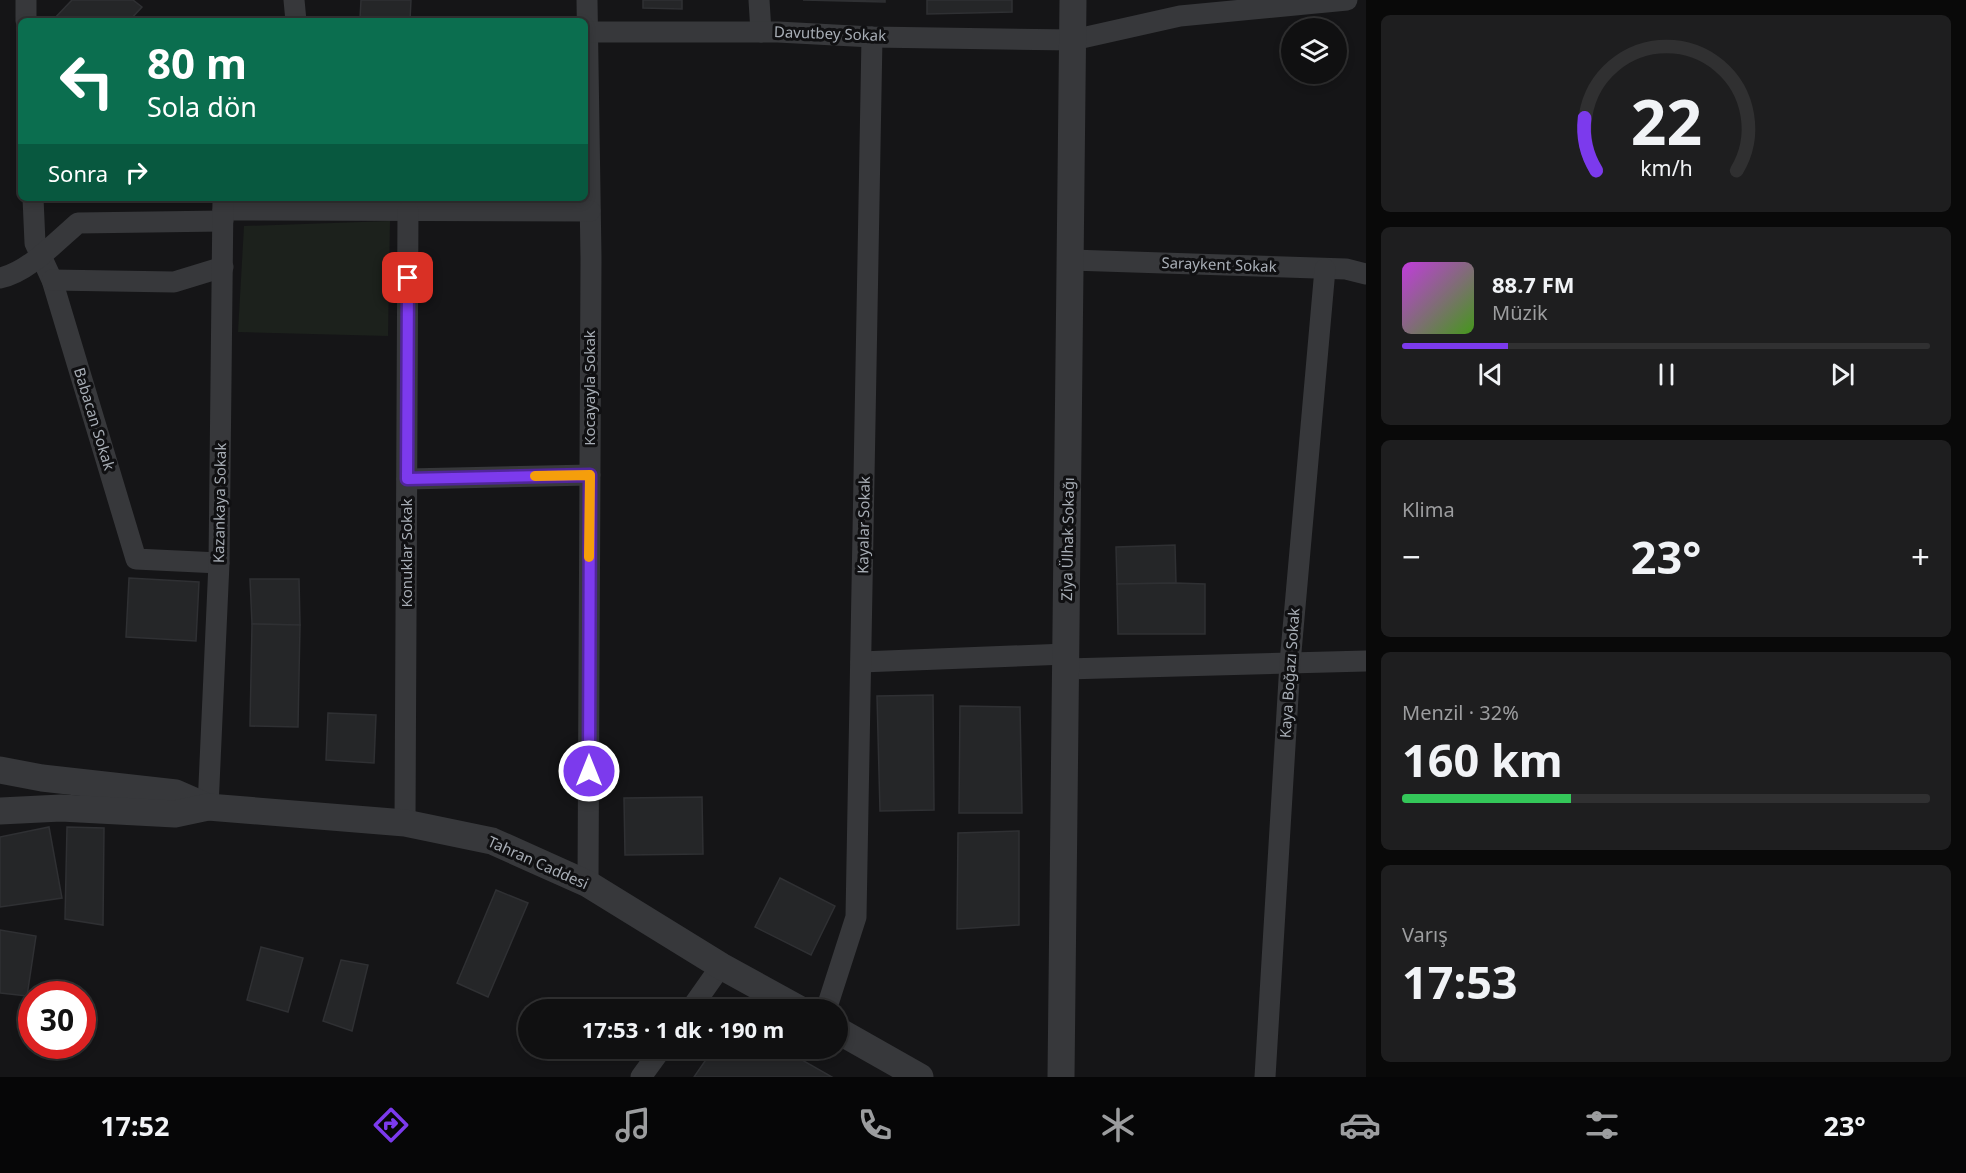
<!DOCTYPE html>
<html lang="tr">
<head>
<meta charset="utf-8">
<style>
  :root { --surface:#101011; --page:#1e1e1f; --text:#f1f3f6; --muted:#9c9d9f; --line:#303031; --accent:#7c3aed }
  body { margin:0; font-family:"Noto Sans",sans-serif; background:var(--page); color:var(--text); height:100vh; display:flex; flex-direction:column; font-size:22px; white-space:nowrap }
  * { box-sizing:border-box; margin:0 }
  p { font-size:20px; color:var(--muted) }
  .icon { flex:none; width:33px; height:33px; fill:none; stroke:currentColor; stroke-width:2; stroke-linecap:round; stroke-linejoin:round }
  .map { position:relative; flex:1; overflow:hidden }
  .drawer { display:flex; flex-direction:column; gap:15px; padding:15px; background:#090909; width:600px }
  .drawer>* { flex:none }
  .banner { position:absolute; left:18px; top:18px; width:570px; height:183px; border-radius:9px; box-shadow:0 3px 9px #0003,0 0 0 2px var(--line); background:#0b6e4f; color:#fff; overflow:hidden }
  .buttons { position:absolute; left:1281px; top:18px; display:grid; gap:12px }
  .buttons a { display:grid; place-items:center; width:66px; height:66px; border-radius:50%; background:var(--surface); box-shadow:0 3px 9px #0003,0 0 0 2px var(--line); font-size:30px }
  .speed { position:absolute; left:18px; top:981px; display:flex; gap:12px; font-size:30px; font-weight:700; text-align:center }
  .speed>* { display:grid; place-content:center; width:78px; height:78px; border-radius:50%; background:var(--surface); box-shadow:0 3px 9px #0003,0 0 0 2px var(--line); line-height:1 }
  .speed .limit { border:9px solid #d22; background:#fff; color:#111 }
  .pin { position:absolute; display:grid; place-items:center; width:51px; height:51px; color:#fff; margin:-26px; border-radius:12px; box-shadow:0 3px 9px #0006 }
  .me { position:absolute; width:66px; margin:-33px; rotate:0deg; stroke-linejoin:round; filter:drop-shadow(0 0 4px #0008) }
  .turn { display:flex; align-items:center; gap:21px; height:126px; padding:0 30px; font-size:27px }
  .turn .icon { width:78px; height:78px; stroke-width:2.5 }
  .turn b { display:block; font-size:42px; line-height:51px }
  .then { display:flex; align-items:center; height:57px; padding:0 30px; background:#0003; gap:12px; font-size:22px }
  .big { font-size:45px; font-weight:700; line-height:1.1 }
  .drawer .widget { flex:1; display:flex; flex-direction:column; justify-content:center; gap:9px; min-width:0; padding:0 21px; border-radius:9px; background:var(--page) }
  .drawer .dial { align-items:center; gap:0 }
  .dial svg { height:156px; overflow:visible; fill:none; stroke:var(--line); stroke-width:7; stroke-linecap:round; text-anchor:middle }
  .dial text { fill:var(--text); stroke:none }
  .song { display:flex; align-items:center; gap:18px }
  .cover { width:72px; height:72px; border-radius:9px; background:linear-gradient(135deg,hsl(290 70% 55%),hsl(100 70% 35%)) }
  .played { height:6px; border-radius:3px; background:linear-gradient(90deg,var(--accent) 20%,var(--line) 20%) }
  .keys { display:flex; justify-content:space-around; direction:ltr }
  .heat { display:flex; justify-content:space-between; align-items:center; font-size:33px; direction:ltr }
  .charge { height:9px; border-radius:4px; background:linear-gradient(90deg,#34c759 32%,var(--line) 0) }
  .trip { position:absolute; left:518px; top:999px; width:330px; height:60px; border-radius:30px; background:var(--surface); box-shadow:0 3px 9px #0003,0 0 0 2px var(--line); font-weight:700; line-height:60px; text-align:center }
  .tab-bar { display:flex; height:96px; justify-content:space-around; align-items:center; background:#060607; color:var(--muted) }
  .tab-bar .icon { width:42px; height:42px }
  .tab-bar .active { color:var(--accent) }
  .tab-bar b { font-size:27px; color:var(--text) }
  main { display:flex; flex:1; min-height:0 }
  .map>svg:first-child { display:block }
  .green { fill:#1c211c }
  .building { fill:#252628; stroke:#2f3033; stroke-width:1.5 }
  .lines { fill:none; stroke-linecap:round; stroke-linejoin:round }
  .minor { stroke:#37383b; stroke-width:21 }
  .tertiary { stroke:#37383b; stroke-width:27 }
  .route-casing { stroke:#51269a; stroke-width:15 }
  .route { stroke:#7c3aed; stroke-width:10 }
  .slow { stroke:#f59e0b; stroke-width:10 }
  .labels { text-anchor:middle; stroke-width:6; stroke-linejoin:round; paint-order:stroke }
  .street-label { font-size:15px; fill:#a8aeb6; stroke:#101012 }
</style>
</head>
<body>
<main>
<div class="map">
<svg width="1366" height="1077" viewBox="0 0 1366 1077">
  <rect width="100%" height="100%" fill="#151517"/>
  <path class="green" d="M390 221 388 336 238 332 244 226Z"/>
  <g class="building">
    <path d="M72 0H133L142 7 129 21H52Z"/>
    <path d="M361 0H411L410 21 360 19Z"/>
    <path d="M643 0H682V9L643 8Z"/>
    <path d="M803 0H885V2Z"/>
    <path d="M927 0H1012V12L927 14Z"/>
    <path d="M1175 545 1176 583 1117 584 1116 547Z"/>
    <path d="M129 578 199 582 196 641 126 637Z"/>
    <path d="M250 579H299L300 625 252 624Z"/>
    <path d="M1176 583 1205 584V634H1118L1117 584Z"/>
    <path d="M252 624 300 625 298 727 250 726Z"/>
    <path d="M933 695 934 810 880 811 877 696Z"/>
    <path d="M960 706 1020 707 1022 813H959Z"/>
    <path d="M328 713 376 715 374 763 326 760Z"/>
    <path d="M702 797 703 854 625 855 624 798Z"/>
    <path d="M49 827 62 898 0 907V837Z"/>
    <path d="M67 827 104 828 103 925 65 919Z"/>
    <path d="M1019 831V925L957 929 958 833Z"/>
    <path d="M780 878 835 906 811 955 755 927Z"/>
    <path d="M496 890 528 903 488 997 457 983Z"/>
    <path d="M0 930 36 936 27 996 0 993Z"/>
    <path d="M261 947 303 958 288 1012 247 1000Z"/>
    <path d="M341 960 368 965 352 1031 323 1021Z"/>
    <path d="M714 1048H781L832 1077H694Z"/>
  </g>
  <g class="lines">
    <g class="minor">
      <path d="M294 0 296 21"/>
      <path d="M587 0 591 258 588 884"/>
      <path d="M759 0 761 32"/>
      <path d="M26 21V0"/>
      <path d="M588 32H778L872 37 1073 40 1180 16 1347 0"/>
      <path d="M33 198 35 243 52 280 136 559 219 563"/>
      <path d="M223 210 590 211"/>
      <path d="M1071 260 1346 269 1366 274"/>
      <path d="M0 278C28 272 56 242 78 223L223 221"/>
      <path d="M52 280 174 282 223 267"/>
      <path d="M407 479 590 475"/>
      <path d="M861 662 1066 654"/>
      <path d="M1066 669 1366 661"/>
      <path d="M208 807 219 563 223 198"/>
      <path d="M405 823 408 211"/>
      <path d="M690 1010 721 966"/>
      <path d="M826 1010 856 917 872 37"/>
      <path d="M641 1077 662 1048"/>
      <path d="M1265 1077 1290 663 1325 269"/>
    </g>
    <g class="tertiary">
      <path d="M0 770 42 778 176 793 208 807"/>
      <path d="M0 811 61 808 175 814 208 807 405 823 492 841 588 884 721 966 801 1010"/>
      <path d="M837 1030 920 1077"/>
      <path d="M1061 1077 1073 0"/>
    </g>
  </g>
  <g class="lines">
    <defs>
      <path id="route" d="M408 278 407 479 590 475 589 771"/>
    </defs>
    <use href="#route" class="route-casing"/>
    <use href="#route" class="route"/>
    <path class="slow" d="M535 476 590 475 589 557"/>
  </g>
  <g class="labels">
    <g class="street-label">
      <text transform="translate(830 34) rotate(2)" y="5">Davutbey Sokak</text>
      <text transform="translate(1219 265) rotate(2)" y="5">Saraykent Sokak</text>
      <text transform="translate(590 388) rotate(-90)" y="5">Kocayayla Sokak</text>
      <text transform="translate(94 419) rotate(73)" y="5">Babacan Sokak</text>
      <text transform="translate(220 503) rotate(-89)" y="5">Kazankaya Sokak</text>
      <text transform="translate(864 525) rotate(-89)" y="5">Kayalar Sokak</text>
      <text transform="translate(1068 539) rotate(-89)" y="5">Ziya Ülhak Sokağı</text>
      <text transform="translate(407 553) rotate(-90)" y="5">Konuklar Sokak</text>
      <text transform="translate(1290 673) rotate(-86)" y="5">Kaya Boğazı Sokak</text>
      <text transform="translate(538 863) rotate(24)" y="5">Tahran Caddesi</text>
    </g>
  </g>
</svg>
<div class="buttons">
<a><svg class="icon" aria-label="layers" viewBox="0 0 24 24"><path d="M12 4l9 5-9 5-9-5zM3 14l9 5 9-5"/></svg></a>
</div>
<div class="speed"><div class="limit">30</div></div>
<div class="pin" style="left:408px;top:278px;background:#d93025"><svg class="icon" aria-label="arrive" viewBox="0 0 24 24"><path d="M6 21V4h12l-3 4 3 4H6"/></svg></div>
<svg class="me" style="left:589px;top:771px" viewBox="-20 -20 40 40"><circle r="17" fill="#7c3aed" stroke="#fff" stroke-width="3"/><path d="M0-11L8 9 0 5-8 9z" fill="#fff"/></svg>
<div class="trip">17:53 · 1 dk · 190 m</div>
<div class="banner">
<div class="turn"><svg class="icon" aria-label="left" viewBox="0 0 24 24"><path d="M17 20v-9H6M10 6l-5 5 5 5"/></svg><div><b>80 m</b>Sola dön</div></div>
<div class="then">Sonra<svg class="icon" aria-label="right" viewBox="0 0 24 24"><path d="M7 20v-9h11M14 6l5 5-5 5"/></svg></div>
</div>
</div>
<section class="drawer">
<div class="widget dial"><svg viewBox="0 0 100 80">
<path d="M14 69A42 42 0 1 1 86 69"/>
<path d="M14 69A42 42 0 0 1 8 42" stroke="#7c3aed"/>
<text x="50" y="56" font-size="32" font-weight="700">22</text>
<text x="50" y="72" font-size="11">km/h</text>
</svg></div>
<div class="widget">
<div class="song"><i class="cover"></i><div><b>88.7 FM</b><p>Müzik</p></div></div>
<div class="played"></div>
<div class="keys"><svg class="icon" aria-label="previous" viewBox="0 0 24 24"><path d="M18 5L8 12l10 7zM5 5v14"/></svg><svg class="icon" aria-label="pause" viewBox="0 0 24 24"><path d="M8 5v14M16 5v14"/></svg><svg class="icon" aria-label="next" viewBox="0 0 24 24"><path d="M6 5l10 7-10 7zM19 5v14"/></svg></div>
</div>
<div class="widget"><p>Klima</p>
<div class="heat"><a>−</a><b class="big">23°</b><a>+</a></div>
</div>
<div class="widget"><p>Menzil · 32%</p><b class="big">160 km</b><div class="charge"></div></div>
<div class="widget"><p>Varış</p><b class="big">17:53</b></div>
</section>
</main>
<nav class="tab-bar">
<b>17:52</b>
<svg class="icon active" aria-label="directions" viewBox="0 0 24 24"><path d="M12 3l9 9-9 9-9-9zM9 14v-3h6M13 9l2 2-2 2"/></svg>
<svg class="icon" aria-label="music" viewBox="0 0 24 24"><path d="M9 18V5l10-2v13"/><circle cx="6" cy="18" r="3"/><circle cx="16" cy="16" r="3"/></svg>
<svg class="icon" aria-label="phone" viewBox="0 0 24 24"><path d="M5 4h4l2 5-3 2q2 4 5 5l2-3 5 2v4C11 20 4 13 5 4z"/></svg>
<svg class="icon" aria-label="climate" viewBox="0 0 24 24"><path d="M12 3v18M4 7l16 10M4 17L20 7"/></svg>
<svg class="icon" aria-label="car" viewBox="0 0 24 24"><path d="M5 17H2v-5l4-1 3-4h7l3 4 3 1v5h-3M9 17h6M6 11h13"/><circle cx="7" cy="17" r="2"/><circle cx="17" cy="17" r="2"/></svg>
<svg class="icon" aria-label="filters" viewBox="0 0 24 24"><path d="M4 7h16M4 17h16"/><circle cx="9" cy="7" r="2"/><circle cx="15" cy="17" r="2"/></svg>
<b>23°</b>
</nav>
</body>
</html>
